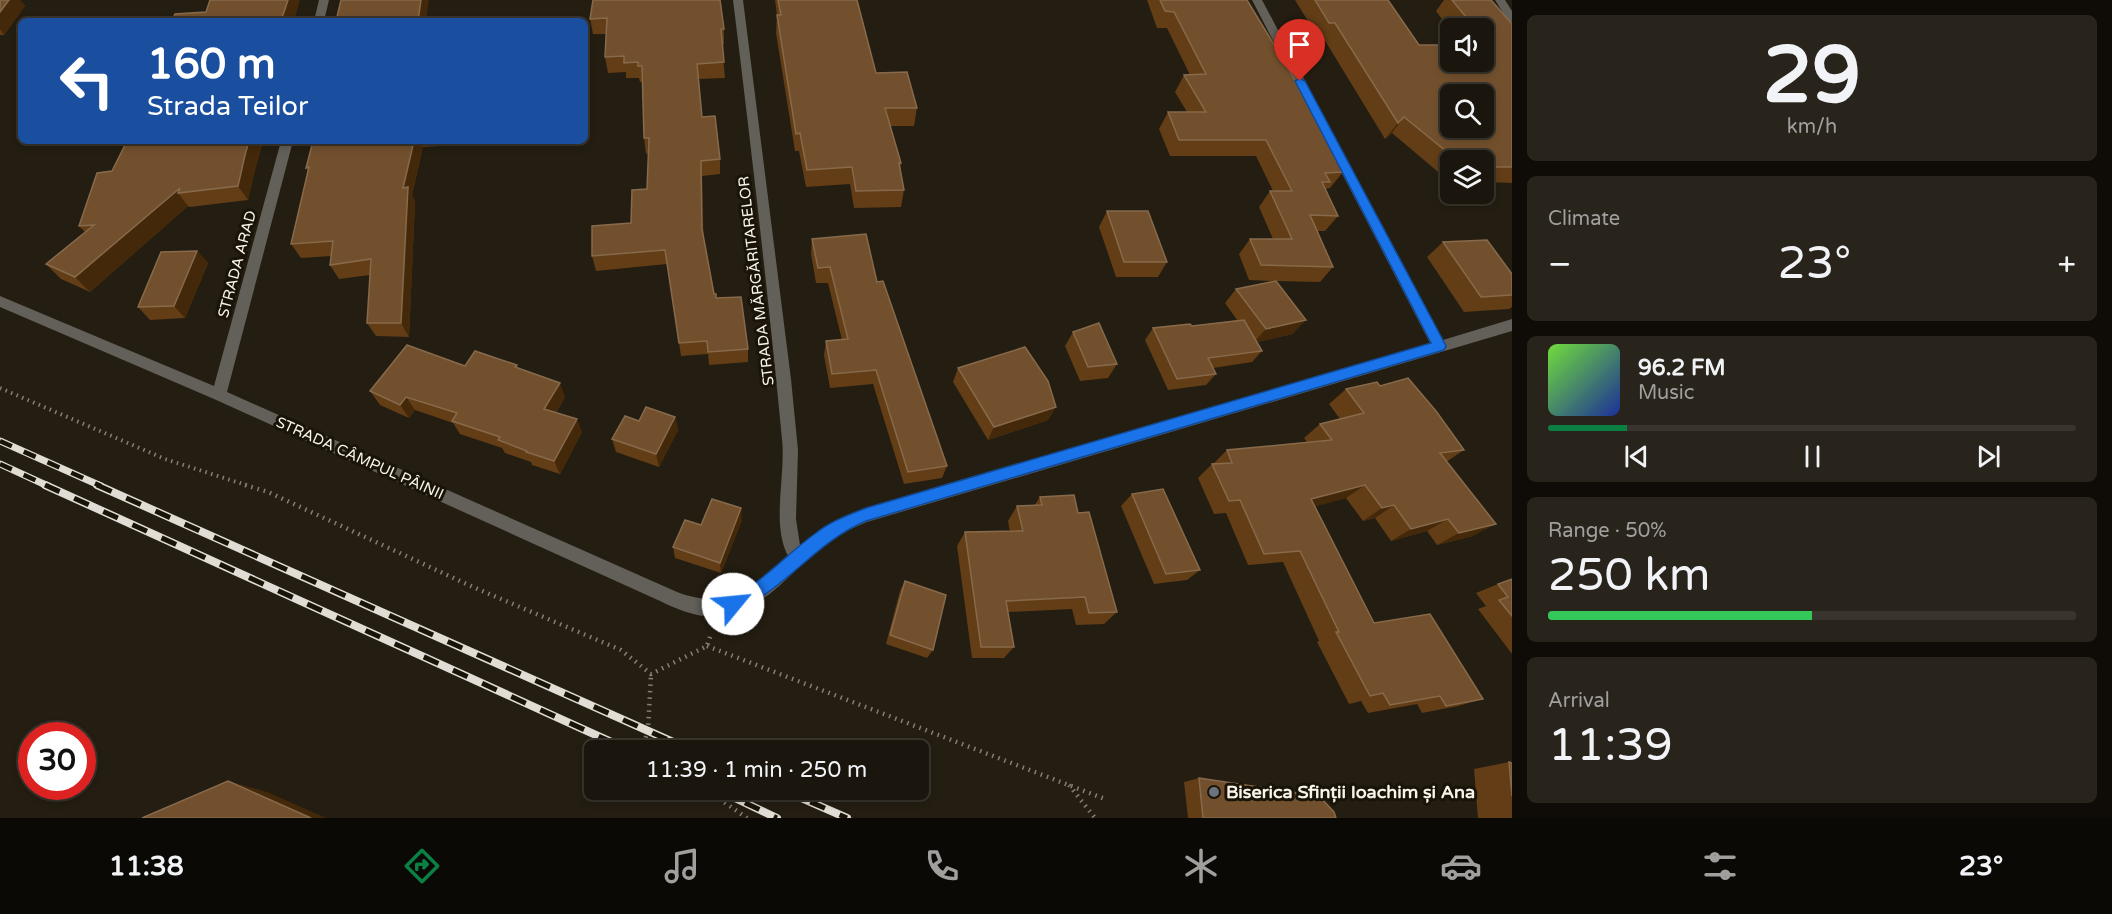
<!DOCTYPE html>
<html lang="en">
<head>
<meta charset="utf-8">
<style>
  :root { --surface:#1b160d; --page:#28231b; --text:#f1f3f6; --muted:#a09f9d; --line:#39352e; --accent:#0b8043 }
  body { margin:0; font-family:"Varela Round",sans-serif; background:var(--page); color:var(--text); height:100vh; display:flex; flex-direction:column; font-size:22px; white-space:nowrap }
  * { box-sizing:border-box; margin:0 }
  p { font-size:20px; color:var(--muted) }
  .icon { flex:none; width:33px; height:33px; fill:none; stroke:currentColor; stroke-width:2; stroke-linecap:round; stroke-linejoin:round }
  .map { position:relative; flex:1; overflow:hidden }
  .panel { display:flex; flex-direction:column; gap:15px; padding:15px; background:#0f0c07; width:600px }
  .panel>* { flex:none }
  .top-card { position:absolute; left:18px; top:18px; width:570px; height:126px; border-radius:9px; box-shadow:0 3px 9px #0003,0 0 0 2px var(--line); background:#1a4fa0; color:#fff; overflow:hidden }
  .fabs { position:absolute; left:1440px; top:18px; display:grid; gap:12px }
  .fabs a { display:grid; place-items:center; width:54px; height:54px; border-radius:9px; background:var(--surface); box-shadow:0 3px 9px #0003,0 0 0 2px var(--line); font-size:30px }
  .speed { position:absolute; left:18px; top:722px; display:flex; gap:12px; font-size:30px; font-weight:700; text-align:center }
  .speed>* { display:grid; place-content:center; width:78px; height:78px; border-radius:50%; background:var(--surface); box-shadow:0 3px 9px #0003,0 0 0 2px var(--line); line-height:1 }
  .speed .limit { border:9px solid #d22; background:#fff; color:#111 }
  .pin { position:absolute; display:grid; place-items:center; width:51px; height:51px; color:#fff; margin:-62px -26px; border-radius:50% 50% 50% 0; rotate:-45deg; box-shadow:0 0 6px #0007 }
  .pin .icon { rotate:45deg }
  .me { position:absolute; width:66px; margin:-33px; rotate:62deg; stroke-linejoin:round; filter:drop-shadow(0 0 4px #0008) }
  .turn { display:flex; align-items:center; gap:21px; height:126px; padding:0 30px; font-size:27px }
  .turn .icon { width:78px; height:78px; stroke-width:2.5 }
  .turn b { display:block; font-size:42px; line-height:51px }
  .big { font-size:45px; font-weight:600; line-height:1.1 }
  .panel .tile { flex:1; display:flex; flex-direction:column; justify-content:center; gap:9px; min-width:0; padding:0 21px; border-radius:9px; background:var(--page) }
  .panel .dial { align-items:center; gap:0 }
  .dial b { font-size:78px; line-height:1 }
  .song { display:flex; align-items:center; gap:18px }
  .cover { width:72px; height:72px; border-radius:9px; background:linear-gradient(135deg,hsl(100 70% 55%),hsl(230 70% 35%)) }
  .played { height:6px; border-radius:3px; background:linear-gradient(90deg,var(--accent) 15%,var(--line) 15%) }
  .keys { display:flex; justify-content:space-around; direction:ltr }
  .heat { display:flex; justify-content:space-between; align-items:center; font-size:33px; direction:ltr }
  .charge { height:9px; border-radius:4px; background:linear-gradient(90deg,#34c759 50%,var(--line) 0) }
  .trip { position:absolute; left:584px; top:740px; width:345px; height:60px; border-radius:9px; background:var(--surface); box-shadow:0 3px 9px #0003,0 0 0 2px var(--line); font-weight:600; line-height:60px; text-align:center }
  .tabs { display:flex; height:96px; justify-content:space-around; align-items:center; background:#0b0905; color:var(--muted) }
  .tabs .icon { width:42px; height:42px }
  .tabs .on { color:var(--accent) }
  .tabs b { font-size:27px; color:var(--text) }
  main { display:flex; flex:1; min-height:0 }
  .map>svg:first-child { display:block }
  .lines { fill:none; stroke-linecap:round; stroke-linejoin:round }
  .path-far1 { stroke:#867f75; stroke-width:4; stroke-dasharray:1.5 4.5; stroke-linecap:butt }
  .path { stroke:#867f75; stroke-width:4.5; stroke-dasharray:1.5 5; stroke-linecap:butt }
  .minor { fill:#626059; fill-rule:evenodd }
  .rail-far1-casing { stroke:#e1dcd4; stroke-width:7 }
  .rail-casing { stroke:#e1dcd4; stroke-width:8 }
  .rail-far1 { stroke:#1a1408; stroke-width:4.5; stroke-dasharray:13; stroke-linecap:butt }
  .rail { stroke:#1a1408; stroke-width:5; stroke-dasharray:16; stroke-linecap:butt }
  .wall { fill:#623d16 }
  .shaded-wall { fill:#43280a }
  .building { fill:#72502d; stroke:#876a4b; stroke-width:1.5; fill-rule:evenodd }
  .route { fill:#1a73e8; stroke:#114b97; stroke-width:1.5 }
  .worship-dot { fill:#6b7280; stroke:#1a1408; stroke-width:2 }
  .labels { text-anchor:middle; stroke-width:6; stroke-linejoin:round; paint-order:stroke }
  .street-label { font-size:15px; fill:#f8f3eb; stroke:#1a1408 }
  .near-poi-label { font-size:18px; font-weight:bold; fill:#f8f3eb; stroke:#1a1408; text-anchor:start }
</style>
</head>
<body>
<main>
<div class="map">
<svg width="1512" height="818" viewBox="0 0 1512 818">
  <rect width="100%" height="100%" fill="#241d11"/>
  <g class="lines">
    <path class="path-far1" d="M0 388 165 459 249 486"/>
    <g class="path">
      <path d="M245 485 268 492 473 587 621 650 651 674 707 646 711 634"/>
      <path d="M707 646 1105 799"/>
      <path d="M642 750 648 730 651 674"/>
      <path d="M1069 785 1095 818"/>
      <path d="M695 789 721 800 747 818"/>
    </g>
    <g class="minor">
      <path d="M319 0H329L324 21H314Z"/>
      <path d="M733 0H743L791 379 798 450 796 519 800 545 825 526 865 508 1430 343 1252 0H1262L1443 340 1512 319V331L867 522C853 528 838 534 826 543 791 570 761 617 712 617 694 616 676 609 660 601L214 399 0 307V296L214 386 281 141H293L227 392 677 592C727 611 752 589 788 556 771 524 786 476 782 439 768 292 751 146 733 0Z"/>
      <path d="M1495 0H1505L1512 11V22L1508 21Z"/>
    </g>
    <defs>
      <g id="rail-far1">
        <path d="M0 441 101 486"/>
        <path d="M0 464 48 486"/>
      </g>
      <g id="rail">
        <path d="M45 485 629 750"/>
        <path d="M97 485 691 750"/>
        <path d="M716 789 777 818"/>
        <path d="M781 789 847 818"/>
      </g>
    </defs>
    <use href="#rail-far1" class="rail-far1-casing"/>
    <use href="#rail" class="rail-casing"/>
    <use href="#rail-far1" class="rail-far1"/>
    <use href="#rail" class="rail"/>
  </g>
  <g class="wall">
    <path d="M0 0H20L25 6 4 35H0Z"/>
    <path d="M593 0 724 29V44L722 45 725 78 699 79 702 117 720 159V174L702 176 703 234 714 294 748 349V362L709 365 708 354 681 356 667 264 596 271 592 256 631 223 647 189 649 153 646 154 644 138 642 82H640L639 78H626V72L608 73 605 57 606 34H593L590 19Z"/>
    <path d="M775 0H857L876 73 917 108 914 126H890L901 163 900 168 904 190 901 207 854 208 850 184 806 187 799 151H795L776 33 777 15Z"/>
    <path d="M1147 0H1247L1343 172 1330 188 1325 189 1338 216 1325 231H1317L1333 267 1320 282 1276 281 1293 334 1257 342 1262 351 1252 362 1213 368 1216 374 1206 385 1168 390 1145 340 1153 328 1192 326 1237 320 1225 303 1236 289 1275 281 1249 280 1239 254 1250 239H1273L1259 207 1270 191H1273L1256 156H1170L1159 129 1168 112H1187L1175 92 1184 75H1190L1167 28H1157Z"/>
    <path d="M1295 0H1388L1419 45 1484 62V28H1450V30L1436 11 1444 0H1491L1512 24V183L1484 182V160H1450V182L1392 133 1385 139 1324 39H1319Z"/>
    <path d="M127 141H263L255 170 248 200 190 207 188 206 90 292 61 279 46 264 85 232 79 226 112 171Z"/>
    <path d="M313 141H439L438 146 423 147 412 195 415 202 409 337 376 336 367 323 370 275 339 279 330 265 331 256 301 258 291 244 308 171 306 168Z"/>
    <path d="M1107 211 1167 262 1158 277H1116L1099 227Z"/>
    <path d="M812 239 877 282 947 466 942 478 904 484 873 384 830 388 824 355 826 341 842 340 828 283H816L811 254Z"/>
    <path d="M1443 242 1512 274V307L1509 309 1464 312 1427 257Z"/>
    <path d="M197 251 208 263 185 318 150 320 138 307Z"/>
    <path d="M1073 332 1117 364 1108 378 1080 381 1065 346Z"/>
    <path d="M517 365 518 368 565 397 556 413 582 432 560 474 532 465 531 462 505 453 502 448 460 434 453 423 415 410 409 418 380 405 370 391 465 366Z"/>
    <path d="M958 368 1056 407 1048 420 988 440 953 382Z"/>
    <path d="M1380 386 1464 450 1446 462 1473 536 1437 545 1427 531 1391 541 1375 518 1363 521 1346 498 1315 506 1374 623 1483 699 1458 706 1422 713 1417 704 1368 713 1361 701 1349 704 1317 642 1319 641 1283 562 1248 565 1226 513 1214 514 1198 478 1212 464H1213L1227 450 1307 442 1304 438 1320 424 1340 419 1329 404 1346 389Z"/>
    <path d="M675 417 678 430 659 467 616 452 612 439 639 421Z"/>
    <path d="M1132 494 1200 570 1187 580 1154 584 1121 506Z"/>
    <path d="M1040 497 1078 513 1117 612 1104 624 1076 625 1072 609 1008 612 1014 647 1004 658H972L957 546 965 532H1010L1008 521 1017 506H1034Z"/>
    <path d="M742 520 721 573 675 558 673 547 701 525Z"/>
    <path d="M1512 579V654L1478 609 1486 606 1476 593 1498 584Z"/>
    <path d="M905 581 933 650 927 658 886 644 900 591Z"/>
    <path d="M1509 762 1512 763V818H1478L1474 769Z"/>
    <path d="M1199 778 1336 818H1188L1184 782Z"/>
  </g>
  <g class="shaded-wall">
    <path d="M9 0H20L25 6 4 35 0 29V12Z"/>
    <path d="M288 0H300L294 21H281Z"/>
    <path d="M421 0H429L426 21H418Z"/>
    <path d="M1404 117 1392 133 1385 139 1398 123Z"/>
    <path d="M249 141H263L255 170 248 200 238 186 245 155Z"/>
    <path d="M414 141H420L423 147 412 195 415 202 409 337 401 323 403 188Z"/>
    <path d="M701 161 702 176 704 243 702 229Z"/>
    <path d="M180 188 178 193 188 206 90 292 75 277Z"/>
    <path d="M197 251 208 263 185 318 174 306Z"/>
    <path d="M1306 320 1293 334 1253 343 1266 329Z"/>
    <path d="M560 383 565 397 550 422 544 409Z"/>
    <path d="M406 397 415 410 409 418 400 405Z"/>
    <path d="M1056 407 1048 420 988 440 994 427Z"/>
    <path d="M675 417 678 430 659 467 656 454Z"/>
    <path d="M577 419 582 432 560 474 554 461Z"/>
    <path d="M1365 485 1346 498 1295 512 1311 499Z"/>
    <path d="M1394 505 1375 518 1363 521 1382 508Z"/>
    <path d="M741 508 742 520 721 573 720 563Z"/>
    <path d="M1448 519 1427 531 1391 541 1411 529Z"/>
    <path d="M1496 524 1473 536 1437 545 1459 533Z"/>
    <path d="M228 781 267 792 326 818H311Z"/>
  </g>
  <g class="building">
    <path d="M0 0H9L0 12Z"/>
    <path d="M210 0H288L281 21H172L175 14 206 12Z"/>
    <path d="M341 0H421L418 21H336Z"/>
    <path d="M593 0H720L724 29H721L724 62 697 64 702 117 715 116 720 159 701 161 702 229 714 294H716V298L741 297 748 349 708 352 707 341 679 343 665 250 592 256V226L631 223 632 190 647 189 649 138H644L642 66H638V62L624 63V56L605 57 607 18 590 19Z"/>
    <path d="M778 0H857L876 73 907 72 917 108H885L901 163H899L904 190 856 191 852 167 807 170 800 133 796 134 777 15H781Z"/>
    <path d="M1160 0H1247L1287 66 1343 172 1325 173 1330 182H1322L1338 216 1310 215 1333 267 1261 265 1250 239H1292L1270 191H1292L1266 140H1179L1168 112H1206L1184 75 1206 74 1174 12 1165 11Z"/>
    <path d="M1315 0H1388L1419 45H1450V62H1484V46H1489L1484 39V28H1475L1452 0H1491L1512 24V167H1484V160H1457L1404 117 1398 123 1335 23H1329ZM1450 94H1484V128H1450Z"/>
    <path d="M127 141H249L245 155 238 186 178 193 180 188 75 277 46 264 94 225 79 226 97 173 112 171Z"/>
    <path d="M313 141H414L403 188 408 187 401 323H367L371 259 330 265 333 241 291 244 309 167 306 168Z"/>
    <path d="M1107 211H1148L1167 262H1124Z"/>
    <path d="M866 234 877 282 883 281 947 466 908 472 876 370 832 374 826 341 848 339 830 267 818 268 812 239Z"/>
    <path d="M1487 240 1512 274V295L1481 297 1443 242Z"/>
    <path d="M197 251 174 306 138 307 161 252Z"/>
    <path d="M1276 281 1306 320 1266 329 1236 289Z"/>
    <path d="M1244 320 1262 351 1208 358 1216 374 1177 379 1153 328 1190 324 1192 326Z"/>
    <path d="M1099 323 1117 364 1088 367 1073 332Z"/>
    <path d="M407 345 465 366 475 351 517 365 515 367 560 383 544 409 577 419 554 461 526 452 527 451 498 440 500 437 452 421 457 413 406 397 400 405 370 391Z"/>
    <path d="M1025 347 1048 381 1056 407 994 427 958 368Z"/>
    <path d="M1408 378 1436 411 1464 450 1440 453 1496 524 1459 533 1448 519 1411 529 1394 505 1382 508 1365 485 1311 499 1374 623 1430 614 1483 699 1446 706 1440 696 1390 705 1383 693 1370 696 1336 632H1339L1300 551 1264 554 1240 500 1229 501 1212 464 1232 463 1227 450 1332 440 1320 424 1364 413 1346 389 1377 382 1380 386Z"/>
    <path d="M646 407 675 417 656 454 612 439 625 416 639 421Z"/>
    <path d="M1163 489 1200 570 1166 574 1132 494Z"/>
    <path d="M1074 495 1078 513 1089 512 1117 612 1089 613 1085 597 1006 601 1014 647H981L965 532 1023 531 1017 506 1042 505 1040 497Z"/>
    <path d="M712 499 741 508 720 563 673 547 685 520 701 525Z"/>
    <path d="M1512 579V616L1499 600 1508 597 1498 584Z"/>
    <path d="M905 581 946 595 933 650 890 635Z"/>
    <path d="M1509 762 1512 763V796Z"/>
    <path d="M1199 778 1319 796 1334 812 1336 818H1203Z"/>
    <path d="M228 781 311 818H142Z"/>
  </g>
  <path class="route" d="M1300 78 1305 81 1444 342 1446 346 1444 350 866 521C815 542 785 591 733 612L728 610 725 604 728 599C763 583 785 555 816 533 831 521 848 515 866 508L1431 343 1295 81Z"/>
  <circle class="worship-dot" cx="1214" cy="792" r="6"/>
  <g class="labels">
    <g class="street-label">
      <text transform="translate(237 264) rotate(-75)" y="5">STRADA ARAD</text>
      <text transform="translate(756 281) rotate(-97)" y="5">STRADA MĂRGĂRITARELOR</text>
      <text transform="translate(360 458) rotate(24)" y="5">STRADA CÂMPUL PÂINII</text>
    </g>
    <g class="near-poi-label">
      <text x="1226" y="798">Biserica Sfinții Ioachim și Ana</text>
    </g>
  </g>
</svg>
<div class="fabs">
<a><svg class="icon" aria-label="sound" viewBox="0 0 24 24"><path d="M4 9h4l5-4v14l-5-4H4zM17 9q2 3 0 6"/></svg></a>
<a><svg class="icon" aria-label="search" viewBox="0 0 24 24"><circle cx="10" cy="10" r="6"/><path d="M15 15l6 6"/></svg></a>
<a><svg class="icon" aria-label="layers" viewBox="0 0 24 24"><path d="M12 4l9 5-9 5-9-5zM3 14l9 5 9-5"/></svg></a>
</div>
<div class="speed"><div class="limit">30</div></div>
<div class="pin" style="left:1300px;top:81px;background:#d93025"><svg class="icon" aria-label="arrive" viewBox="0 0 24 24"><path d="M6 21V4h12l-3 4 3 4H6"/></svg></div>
<svg class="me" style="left:733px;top:604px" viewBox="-20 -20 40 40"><circle r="19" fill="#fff"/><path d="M0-13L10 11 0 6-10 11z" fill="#1a73e8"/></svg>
<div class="trip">11:39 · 1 min · 250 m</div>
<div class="top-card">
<div class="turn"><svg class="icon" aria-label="left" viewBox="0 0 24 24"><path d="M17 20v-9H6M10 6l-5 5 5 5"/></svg><div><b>160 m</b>Strada Teilor</div></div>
</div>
</div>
<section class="panel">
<div class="tile dial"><b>29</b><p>km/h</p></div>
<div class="tile"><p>Climate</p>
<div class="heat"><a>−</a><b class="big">23°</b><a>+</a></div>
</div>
<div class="tile">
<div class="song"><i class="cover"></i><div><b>96.2 FM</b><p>Music</p></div></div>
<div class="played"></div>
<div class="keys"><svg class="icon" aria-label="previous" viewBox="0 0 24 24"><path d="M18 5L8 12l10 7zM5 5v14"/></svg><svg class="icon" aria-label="pause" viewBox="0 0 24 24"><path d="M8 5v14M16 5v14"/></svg><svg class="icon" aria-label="next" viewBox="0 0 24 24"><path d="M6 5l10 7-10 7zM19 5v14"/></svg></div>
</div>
<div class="tile"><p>Range · 50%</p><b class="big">250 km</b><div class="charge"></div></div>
<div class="tile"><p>Arrival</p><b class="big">11:39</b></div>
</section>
</main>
<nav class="tabs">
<b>11:38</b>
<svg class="icon on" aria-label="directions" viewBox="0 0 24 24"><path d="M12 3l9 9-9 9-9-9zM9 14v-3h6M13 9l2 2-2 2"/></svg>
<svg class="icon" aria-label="music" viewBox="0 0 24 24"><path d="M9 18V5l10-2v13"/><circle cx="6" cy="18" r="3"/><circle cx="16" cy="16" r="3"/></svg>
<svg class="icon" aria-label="phone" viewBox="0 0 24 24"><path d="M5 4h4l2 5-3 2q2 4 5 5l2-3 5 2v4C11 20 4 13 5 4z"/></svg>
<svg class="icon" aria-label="climate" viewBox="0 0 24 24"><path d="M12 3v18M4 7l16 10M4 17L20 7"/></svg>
<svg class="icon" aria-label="car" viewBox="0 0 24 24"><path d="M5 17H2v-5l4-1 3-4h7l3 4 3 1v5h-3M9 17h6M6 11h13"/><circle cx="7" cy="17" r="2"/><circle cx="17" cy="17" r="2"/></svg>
<svg class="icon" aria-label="filters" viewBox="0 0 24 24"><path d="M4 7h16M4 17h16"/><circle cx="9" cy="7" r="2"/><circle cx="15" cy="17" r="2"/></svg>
<b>23°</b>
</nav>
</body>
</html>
